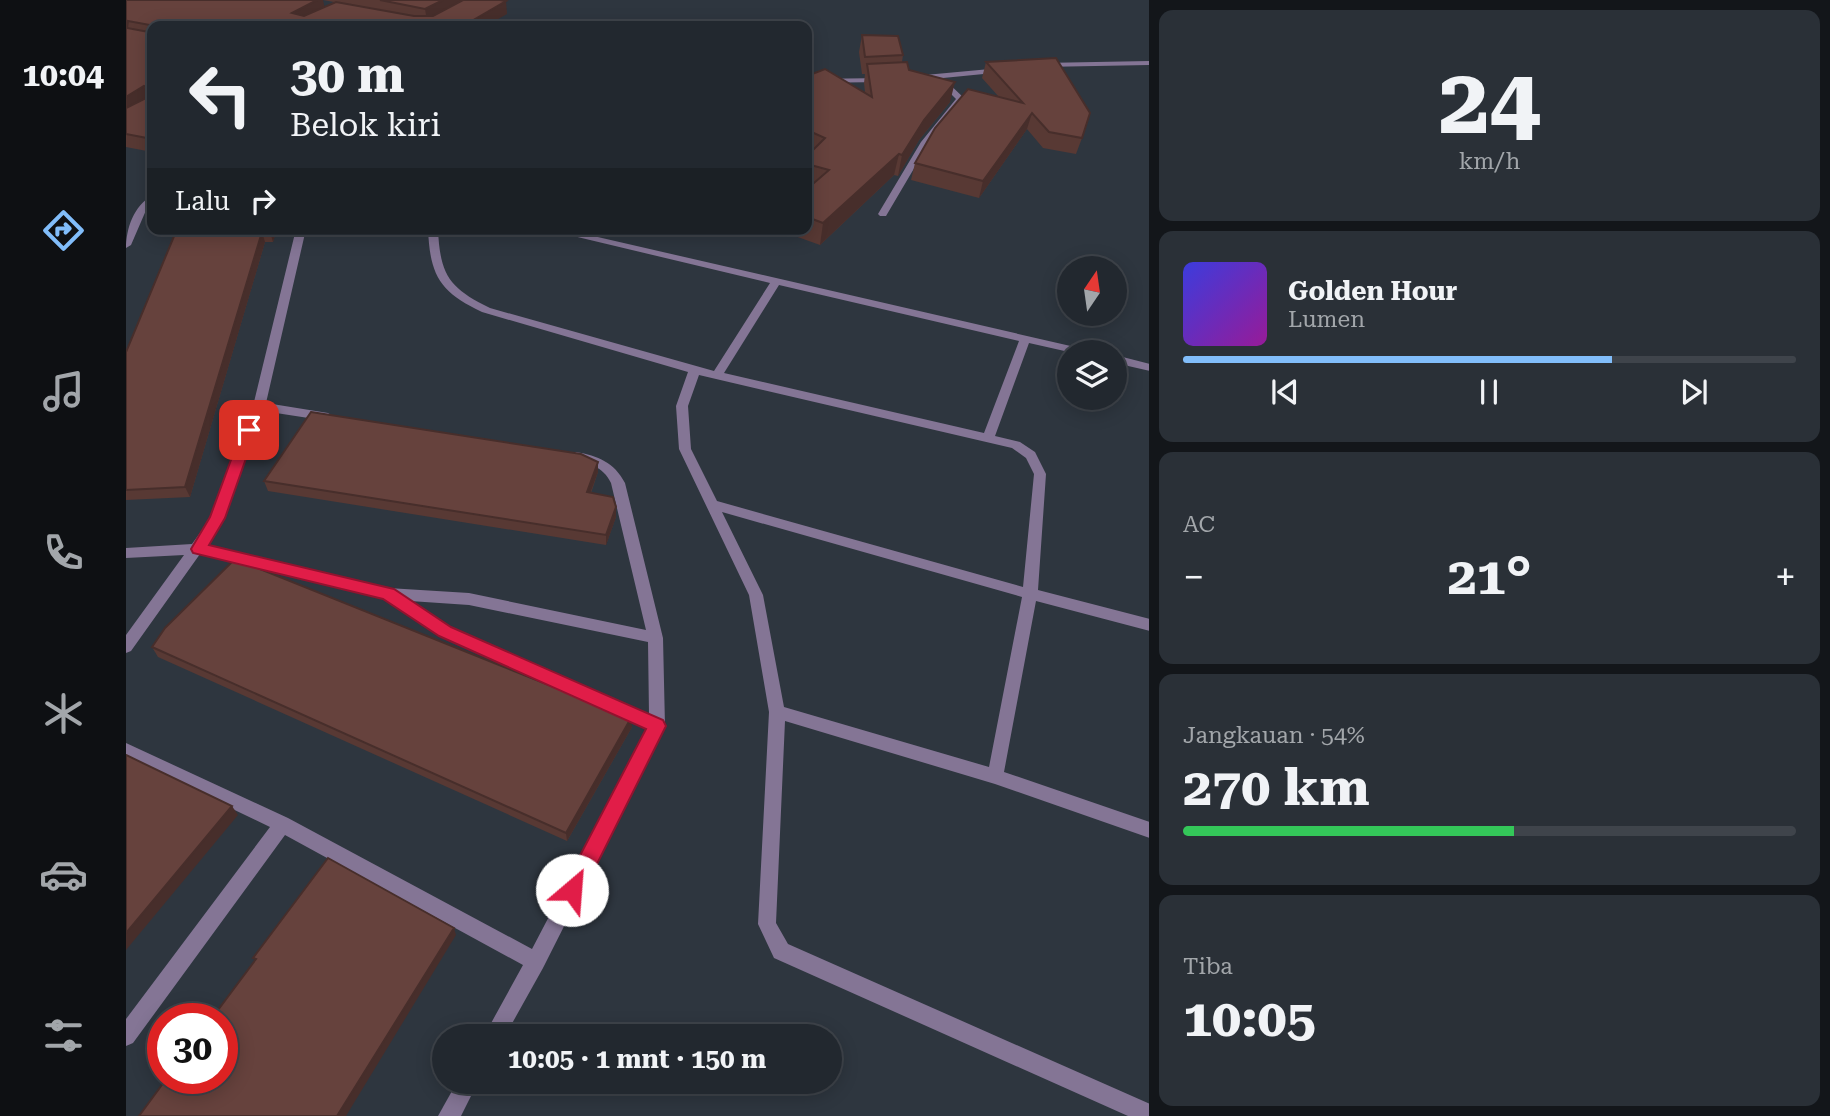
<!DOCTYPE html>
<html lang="id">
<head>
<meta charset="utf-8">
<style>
  :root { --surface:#22282f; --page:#2a3037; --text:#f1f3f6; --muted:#a2a6aa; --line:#3f444b; --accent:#81bdfa }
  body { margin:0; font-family:"Roboto Serif",serif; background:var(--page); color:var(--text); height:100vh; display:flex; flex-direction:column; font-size:26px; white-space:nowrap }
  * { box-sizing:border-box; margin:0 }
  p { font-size:23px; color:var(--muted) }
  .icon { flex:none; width:38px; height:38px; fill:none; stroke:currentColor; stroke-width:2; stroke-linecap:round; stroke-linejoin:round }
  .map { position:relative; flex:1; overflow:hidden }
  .drawer { display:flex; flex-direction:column; gap:10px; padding:10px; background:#13161a; width:681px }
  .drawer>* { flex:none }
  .top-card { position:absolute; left:21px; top:21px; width:665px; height:214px; border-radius:14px; box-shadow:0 4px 18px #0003,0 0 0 2px var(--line); background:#22282f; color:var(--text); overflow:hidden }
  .needle { width:46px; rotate:13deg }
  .buttons { position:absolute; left:931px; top:256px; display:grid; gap:14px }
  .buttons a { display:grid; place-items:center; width:70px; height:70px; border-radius:50%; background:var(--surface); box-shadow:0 4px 18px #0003,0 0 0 2px var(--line); font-size:35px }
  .speed { position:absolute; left:21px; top:1003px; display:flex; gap:14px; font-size:35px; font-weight:700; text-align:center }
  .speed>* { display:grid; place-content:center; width:91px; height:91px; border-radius:50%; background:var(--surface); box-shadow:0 4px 18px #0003,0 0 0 2px var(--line); line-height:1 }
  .speed .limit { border:10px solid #d22; background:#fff; color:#111 }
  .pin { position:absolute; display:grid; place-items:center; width:60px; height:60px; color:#fff; margin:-30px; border-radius:14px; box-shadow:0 4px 10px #0006 }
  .me { position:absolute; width:77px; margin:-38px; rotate:27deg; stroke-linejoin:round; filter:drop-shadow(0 0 5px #0008) }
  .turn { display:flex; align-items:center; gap:24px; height:147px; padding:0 28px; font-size:32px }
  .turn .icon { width:91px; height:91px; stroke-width:2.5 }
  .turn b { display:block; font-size:49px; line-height:60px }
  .then { display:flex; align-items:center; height:66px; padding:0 28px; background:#0003; gap:14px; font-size:26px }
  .big { font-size:52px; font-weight:700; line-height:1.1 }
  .drawer .card { flex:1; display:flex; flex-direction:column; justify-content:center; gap:10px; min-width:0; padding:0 24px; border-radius:14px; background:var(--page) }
  .drawer .dial { align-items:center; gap:0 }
  .dial b { font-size:91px; line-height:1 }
  .song { display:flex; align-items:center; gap:21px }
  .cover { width:84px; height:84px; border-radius:10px; background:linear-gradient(135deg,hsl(240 70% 55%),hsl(300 70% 35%)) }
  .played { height:7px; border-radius:4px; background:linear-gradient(90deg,var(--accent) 70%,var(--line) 70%) }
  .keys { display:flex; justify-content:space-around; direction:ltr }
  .heat { display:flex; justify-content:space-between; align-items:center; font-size:38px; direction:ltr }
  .charge { height:10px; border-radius:5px; background:linear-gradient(90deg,#34c759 54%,var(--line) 0) }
  .trip { position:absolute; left:306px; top:1024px; width:410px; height:70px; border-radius:35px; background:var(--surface); box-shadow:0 4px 18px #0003,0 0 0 2px var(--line); font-weight:700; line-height:70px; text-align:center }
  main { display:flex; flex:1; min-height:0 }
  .tab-bar { display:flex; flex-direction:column; width:126px; justify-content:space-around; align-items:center; background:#0e1013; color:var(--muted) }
  .tab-bar .icon { width:49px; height:49px }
  .tab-bar .active { color:var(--accent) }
  .tab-bar b { font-size:32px; color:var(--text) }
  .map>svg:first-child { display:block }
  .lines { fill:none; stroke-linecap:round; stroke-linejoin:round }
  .street { fill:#847595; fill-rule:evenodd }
  .wall { fill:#583934 }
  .shaded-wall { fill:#472e2b }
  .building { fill:#66423d; stroke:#472e2b; stroke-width:2; fill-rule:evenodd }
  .route { fill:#e11d48; stroke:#92132f; stroke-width:2 }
</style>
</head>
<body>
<main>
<nav class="tab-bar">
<b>10:04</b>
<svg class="icon active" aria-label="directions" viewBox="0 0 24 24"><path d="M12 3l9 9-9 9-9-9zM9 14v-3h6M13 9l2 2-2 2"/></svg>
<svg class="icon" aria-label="music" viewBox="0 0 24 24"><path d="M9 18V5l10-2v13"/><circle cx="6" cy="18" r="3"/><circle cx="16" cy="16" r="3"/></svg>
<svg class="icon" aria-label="phone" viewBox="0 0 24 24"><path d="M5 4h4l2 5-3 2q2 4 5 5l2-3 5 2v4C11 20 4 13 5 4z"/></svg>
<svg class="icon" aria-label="climate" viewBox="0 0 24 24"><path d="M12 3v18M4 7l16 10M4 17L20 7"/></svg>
<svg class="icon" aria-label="car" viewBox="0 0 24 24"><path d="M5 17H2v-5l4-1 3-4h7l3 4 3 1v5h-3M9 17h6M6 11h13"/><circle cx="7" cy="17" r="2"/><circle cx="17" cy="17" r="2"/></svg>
<svg class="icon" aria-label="filters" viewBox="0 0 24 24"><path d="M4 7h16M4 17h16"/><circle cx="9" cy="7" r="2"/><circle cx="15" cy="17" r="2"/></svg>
</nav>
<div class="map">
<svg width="1024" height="1116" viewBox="0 0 1024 1116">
  <rect width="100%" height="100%" fill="#2e363f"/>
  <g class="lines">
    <g class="street">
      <path d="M1024 61V65L916 67 912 65 916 63Z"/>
      <path d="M875 68H878V72L817 78 839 99 803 143 760 216H754L752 214 795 142 830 99 810 79 791 80H788V76Z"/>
      <path d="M760 78 761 80 757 82 681 83V79Z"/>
      <path d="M26 196V204L21 208 5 245 0 248C0 229 8 205 26 196Z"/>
      <path d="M170 229H180L140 403 202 413 208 417 202 421 137 411 99 518 80 545 262 588 343 593 520 630 485 483C477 466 462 463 446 459L444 456 450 452C472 456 488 462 499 483L537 638 539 726 417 968 379 1036H358L397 965 159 835 7 1043 0 1046V1019L144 827 0 758V743L162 818 406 949 521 729 314 636 258 599 74 554 5 651 0 653V635L58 555 0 558V548L66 544 86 516 127 406ZM284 601 343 605 522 642 523 715 324 628Z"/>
      <path d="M302 229H312C314 275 323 288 364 308L588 371 644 283 418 229H437L962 350 964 352H943L903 343 869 436 894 442 909 452 920 474 912 590 1024 619V631L910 601 878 772 1024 822V838L869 784 659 721 650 923 662 944 1024 1104V1116H1002L648 958 632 924 643 712 623 595 553 449 550 406 562 372 356 312C314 292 304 276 302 229ZM653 285 893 341 858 433 598 373ZM573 375 886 448 900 458 908 474 897 587 591 501 565 449 562 406ZM596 512 896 597 863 767 658 707 637 595Z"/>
      <path d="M989 355 1024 364V371L989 363Z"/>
      <path d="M331 1082H352L335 1116H312Z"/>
    </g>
  </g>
  <g class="wall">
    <path d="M0 0 198 7 208 2 197 0H379L378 1 381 14 26 26V152L0 147Z"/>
    <path d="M736 35 777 55 776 62 783 70 824 102 793 140 772 176 768 175 694 245 655 231V229H681V189L683 187 681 186V156L684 153 681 152V76L739 92 738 83 739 74H736L733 52Z"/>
    <path d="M860 62 956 138 950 154 917 148 901 129 853 198 785 180 789 163 873 97 856 78Z"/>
    <path d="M51 229H151L147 242H139L64 497 0 500V352Z"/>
    <path d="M472 462V472L465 493 490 507V517L480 545 142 491 138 481Z"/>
    <path d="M26 647 506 727 441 841 32 657Z"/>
  </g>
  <g class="shaded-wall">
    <path d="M191 0H197L199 9 169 25 166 13Z"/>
    <path d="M317 0H341L301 21 299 9Z"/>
    <path d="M380 1 381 14 360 26H337Z"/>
    <path d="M829 82 824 102 793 140 772 176 776 155 798 120Z"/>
    <path d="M18 86 23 99 0 114V97Z"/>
    <path d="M906 113 901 129 853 198 857 181Z"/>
    <path d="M773 154 768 175 694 245 697 223Z"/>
    <path d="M145 229H151L147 242 144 232Z"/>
    <path d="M136 232 139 242 64 497 59 487Z"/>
    <path d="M472 462V472L461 502V492Z"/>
    <path d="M490 507V517L480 545V535Z"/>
    <path d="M505 718 506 727 441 841 440 833Z"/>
    <path d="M106 806 112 815 0 950V933Z"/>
    <path d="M328 928 330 935 220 1116H211Z"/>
  </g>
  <g class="building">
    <path d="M0 0H191L166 13 178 16 210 2 288 16H307L337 0H374L380 1 337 26H26V139L0 134V108L22 97 24 89 18 86 0 97ZM2 21 24 25 23 32 1 28Z"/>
    <path d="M254 0H317L299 9Z"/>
    <path d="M736 35 772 36 777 55 739 57Z"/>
    <path d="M930 58 964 113 956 138 923 132 906 113 857 181 789 163 809 128 842 89 897 103 860 62Z"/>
    <path d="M781 62 783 70 829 82 798 120 776 155 773 154 697 223 681 217V189L703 170 681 164V156L699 138 681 130V76L699 69 746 97 741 64Z"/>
    <path d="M51 229H145L144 232H136L59 487 0 490V352Z"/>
    <path d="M185 412 455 454 472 462 461 492 487 497 490 507 480 535 138 481Z"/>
    <path d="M109 559 505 718 440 833 26 647 39 628Z"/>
    <path d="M0 755 106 806 0 933Z"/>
    <path d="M202 858 328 928 211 1116H13L41 1078H96V1018H86L130 959 127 958Z"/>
  </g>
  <path class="route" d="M123 425 130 430 99 518 83 545 268 589 325 627 537 720 540 726 454 898 446 901 439 898 436 890 520 729 313 636 257 599 67 553 65 549 84 517 116 430Z"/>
</svg>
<div class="buttons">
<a><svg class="needle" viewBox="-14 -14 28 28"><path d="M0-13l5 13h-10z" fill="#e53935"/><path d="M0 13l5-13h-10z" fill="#a2a6aa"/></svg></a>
<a><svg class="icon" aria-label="layers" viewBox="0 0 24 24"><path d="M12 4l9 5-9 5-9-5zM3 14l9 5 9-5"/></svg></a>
</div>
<div class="speed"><div class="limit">30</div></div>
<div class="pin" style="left:123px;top:430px;background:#d93025"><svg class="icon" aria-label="arrive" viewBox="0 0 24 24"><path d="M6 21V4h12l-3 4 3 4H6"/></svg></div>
<svg class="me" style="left:446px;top:890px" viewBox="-20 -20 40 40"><circle r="19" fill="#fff"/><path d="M0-13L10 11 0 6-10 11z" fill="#e11d48"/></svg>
<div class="trip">10:05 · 1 mnt · 150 m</div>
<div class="top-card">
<div class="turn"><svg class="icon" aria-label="left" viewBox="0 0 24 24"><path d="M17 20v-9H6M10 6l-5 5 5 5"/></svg><div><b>30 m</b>Belok kiri</div></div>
<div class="then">Lalu<svg class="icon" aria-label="right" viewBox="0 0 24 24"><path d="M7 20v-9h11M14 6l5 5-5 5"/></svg></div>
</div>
</div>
<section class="drawer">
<div class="card dial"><b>24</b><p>km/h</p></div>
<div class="card">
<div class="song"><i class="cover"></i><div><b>Golden Hour</b><p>Lumen</p></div></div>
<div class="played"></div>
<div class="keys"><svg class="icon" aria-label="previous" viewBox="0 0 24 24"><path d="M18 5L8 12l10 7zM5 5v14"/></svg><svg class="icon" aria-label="pause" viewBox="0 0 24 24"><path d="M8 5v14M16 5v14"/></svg><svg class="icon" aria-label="next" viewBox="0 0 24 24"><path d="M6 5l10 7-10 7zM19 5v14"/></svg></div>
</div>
<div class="card"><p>AC</p>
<div class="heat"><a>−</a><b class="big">21°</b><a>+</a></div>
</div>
<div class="card"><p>Jangkauan · 54%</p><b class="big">270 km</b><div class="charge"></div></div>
<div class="card"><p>Tiba</p><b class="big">10:05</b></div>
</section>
</main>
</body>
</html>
